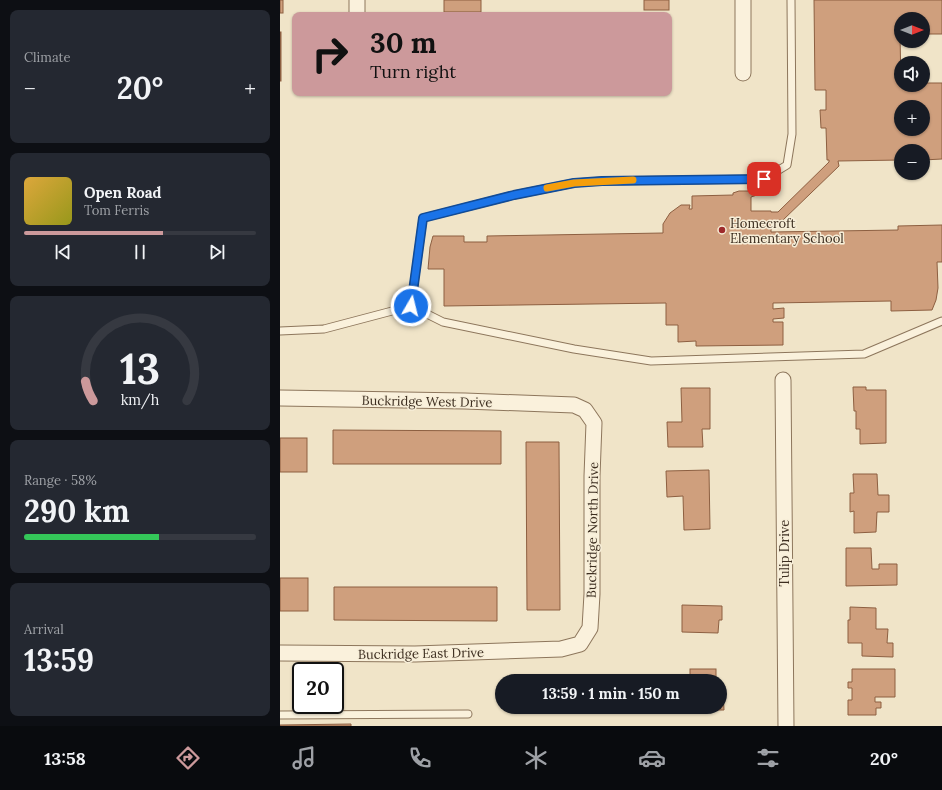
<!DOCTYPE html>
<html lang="en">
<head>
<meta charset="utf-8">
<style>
  :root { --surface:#171b24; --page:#242831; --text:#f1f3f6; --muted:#9ea1a6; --line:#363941; --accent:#cc999b }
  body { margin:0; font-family:Lora,serif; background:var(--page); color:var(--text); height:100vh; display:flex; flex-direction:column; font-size:15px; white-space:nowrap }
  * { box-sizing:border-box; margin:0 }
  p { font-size:13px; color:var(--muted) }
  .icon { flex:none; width:22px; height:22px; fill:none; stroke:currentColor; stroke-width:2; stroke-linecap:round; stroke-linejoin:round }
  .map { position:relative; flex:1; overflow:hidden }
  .side { display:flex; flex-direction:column; gap:10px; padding:10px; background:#0d0f14; width:280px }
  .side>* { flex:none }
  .banner { position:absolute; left:12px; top:12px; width:380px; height:84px; border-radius:8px; box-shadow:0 1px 3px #0004; background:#cc999b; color:#111; overflow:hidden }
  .needle { width:26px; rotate:90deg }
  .tools { position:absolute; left:614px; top:12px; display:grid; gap:8px }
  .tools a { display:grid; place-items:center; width:36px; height:36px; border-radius:50%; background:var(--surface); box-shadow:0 1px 3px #0004; font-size:20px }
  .speed { position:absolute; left:12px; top:662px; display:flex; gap:8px; font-size:20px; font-weight:700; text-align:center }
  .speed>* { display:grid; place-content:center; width:52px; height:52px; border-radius:50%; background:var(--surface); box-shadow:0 1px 3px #0004; line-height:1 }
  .speed .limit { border:2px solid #111; border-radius:6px; background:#fff; color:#111 }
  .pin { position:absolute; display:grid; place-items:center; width:34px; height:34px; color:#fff; margin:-17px; border-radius:8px; box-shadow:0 2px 6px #0006 }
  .me { position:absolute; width:44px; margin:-22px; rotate:8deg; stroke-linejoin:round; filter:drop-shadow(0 0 3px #0008) }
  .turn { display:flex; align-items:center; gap:14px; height:84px; padding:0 12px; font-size:18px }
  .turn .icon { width:52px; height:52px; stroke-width:2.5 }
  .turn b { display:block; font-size:28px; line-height:34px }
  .big { font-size:30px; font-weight:800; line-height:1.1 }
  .side .card { flex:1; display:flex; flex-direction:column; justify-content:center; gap:6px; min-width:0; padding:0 14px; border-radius:8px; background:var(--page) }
  .side .dial { align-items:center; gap:0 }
  .dial svg { height:104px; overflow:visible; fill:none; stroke:var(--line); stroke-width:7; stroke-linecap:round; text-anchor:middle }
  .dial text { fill:var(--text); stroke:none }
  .song { display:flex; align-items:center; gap:12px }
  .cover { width:48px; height:48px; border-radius:6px; background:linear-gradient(135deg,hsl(40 70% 55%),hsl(60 70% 35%)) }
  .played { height:4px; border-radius:2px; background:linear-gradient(90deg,var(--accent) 60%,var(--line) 60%) }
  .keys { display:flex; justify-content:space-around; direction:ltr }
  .heat { display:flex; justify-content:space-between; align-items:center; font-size:22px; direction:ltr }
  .charge { height:6px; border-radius:3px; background:linear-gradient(90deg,#34c759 58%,var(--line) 0) }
  .trip { position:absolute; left:215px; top:674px; width:232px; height:40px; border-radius:20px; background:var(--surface); box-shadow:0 1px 3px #0004; font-weight:800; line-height:40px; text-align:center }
  .dock { display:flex; height:64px; justify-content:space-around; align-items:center; background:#090b0e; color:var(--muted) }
  .dock .icon { width:28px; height:28px }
  .dock .on { color:var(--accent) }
  .dock b { font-size:18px; color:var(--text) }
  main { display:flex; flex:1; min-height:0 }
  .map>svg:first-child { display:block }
  .building { fill:#cf9f7d; stroke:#8d5f41; fill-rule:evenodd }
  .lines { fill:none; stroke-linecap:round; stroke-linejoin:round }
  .service-casing { stroke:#8d765c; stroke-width:9 }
  .minor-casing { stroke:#8d765c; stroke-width:17 }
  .service { stroke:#faf1dc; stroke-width:7 }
  .minor { stroke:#faf1dc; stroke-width:15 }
  .route-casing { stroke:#114b97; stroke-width:10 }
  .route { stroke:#1a73e8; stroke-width:7 }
  .slow { stroke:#f59e0b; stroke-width:7 }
  .poi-dot { fill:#9e2a2b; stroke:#f7eed8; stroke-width:1.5 }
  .labels { text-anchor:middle; stroke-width:3; stroke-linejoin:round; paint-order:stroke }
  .poi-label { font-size:13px; fill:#3d2e20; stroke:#f7eed8; text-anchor:start }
  .street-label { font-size:13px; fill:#3d2e20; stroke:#f7eed8 }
</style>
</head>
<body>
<main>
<section class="side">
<div class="card"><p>Climate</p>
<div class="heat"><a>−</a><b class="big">20°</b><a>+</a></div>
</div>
<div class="card">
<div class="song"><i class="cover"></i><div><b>Open Road</b><p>Tom Ferris</p></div></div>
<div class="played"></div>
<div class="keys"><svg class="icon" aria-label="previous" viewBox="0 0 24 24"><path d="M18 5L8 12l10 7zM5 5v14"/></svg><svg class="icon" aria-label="pause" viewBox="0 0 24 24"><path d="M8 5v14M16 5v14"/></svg><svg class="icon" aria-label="next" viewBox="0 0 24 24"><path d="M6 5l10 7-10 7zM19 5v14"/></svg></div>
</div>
<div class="card dial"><svg viewBox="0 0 100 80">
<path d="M14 69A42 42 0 1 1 86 69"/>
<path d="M14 69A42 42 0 0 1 8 54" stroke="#cc999b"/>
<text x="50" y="56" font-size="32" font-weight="700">13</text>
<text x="50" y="72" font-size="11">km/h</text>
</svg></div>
<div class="card"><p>Range · 58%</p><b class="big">290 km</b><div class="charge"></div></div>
<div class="card"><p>Arrival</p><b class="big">13:59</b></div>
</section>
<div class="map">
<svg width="662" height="726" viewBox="0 0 662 726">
  <rect width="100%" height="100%" fill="#f0e4c8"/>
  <g class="building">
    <rect x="0" y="0" width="3" height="13"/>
    <rect x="164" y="0" width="37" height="12"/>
    <rect x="364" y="0" width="25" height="10"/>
    <path d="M534 0H662V34H643V19H621L620 35 621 85H643V83H662V159L643 160V151H621V160L558 161 559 166 503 220 491 221V232L618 230V226L662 225V262H657L658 288 656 300 652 310 611 311V301L493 303V309L504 308V318L493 319V322H503V345L416 346V341L398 342V325H386V303L164 306V269H148L150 247 153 236H184V242H207V236L383 233V224L390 213 401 205H410L409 209H412V196L453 195V193L459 191H469L477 193V195L471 197V211H491V212H498L549 162V160H547L546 128H541L540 110H546V90H535ZM621 107H643V129H621Z"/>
    <rect x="0" y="32" width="1" height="49"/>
    <rect x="389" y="33" width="1" height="31"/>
    <path d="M573 387H586V390H606V443L580 444V429H576V411H574Z"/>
    <path d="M401 388H430V429H422L423 447H388L387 422H402Z"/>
    <path d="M53 430 221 431V464H53Z"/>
    <rect x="0" y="438" width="27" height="34"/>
    <path d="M246 442H279L280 610H247Z"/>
    <path d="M429 470 430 529 404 530 403 496 387 497 386 471Z"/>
    <path d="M573 474H597L598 495H609V512H597L596 532 574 533V511L570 512V493H574Z"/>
    <path d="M566 548H591L592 569H599V564H617V585L566 586Z"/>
    <rect x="0" y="578" width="28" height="33"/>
    <path d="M54 587H217V621L54 620Z"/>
    <path d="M402 605 442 606V620H439L438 633 402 632Z"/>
    <path d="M570 607 596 608V629H608L607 643H613V657L582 656V643H568V620H570Z"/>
    <rect x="410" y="669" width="26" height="12"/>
    <path d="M572 669H615V697H595V702H601V708H596V715H568V700H572V688H568V682H572Z"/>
    <path d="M440 690H443L444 710H436V711L410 712V707H440Z"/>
    <path d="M71 724V726H0V725Z"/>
  </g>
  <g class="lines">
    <defs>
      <g id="service">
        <path d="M511 0 512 134 507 165 484 179 322 181 294 183 234 195 143 218 131 306 163 322 294 349 371 361 584 354 662 321"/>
        <path d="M0 331 44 329 131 306"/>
        <path d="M0 715 188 714"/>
      </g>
      <g id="minor">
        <path d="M77 0V15"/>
        <path d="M463 0V73"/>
        <path d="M503 380 506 726"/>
        <path d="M0 398 185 401 294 405 305 410 314 423 312 476V594L310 628 300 644 281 649 135 654 0 653"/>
      </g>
    </defs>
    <use href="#service" class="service-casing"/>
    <use href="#minor" class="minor-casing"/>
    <use href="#service" class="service"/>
    <use href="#minor" class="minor"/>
  </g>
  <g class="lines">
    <defs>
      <path id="route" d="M131 306 143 218 234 195 294 183 322 181 484 179"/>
    </defs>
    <use href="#route" class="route-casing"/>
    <use href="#route" class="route"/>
    <path class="slow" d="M267 188 294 183 353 180"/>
  </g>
  <circle class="poi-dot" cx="442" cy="230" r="4"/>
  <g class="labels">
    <g class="poi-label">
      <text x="450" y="228">Homecroft<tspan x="450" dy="15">Elementary School</tspan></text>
    </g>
    <g class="street-label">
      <text transform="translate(147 401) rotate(1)" y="5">Buckridge West Drive</text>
      <text transform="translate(312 530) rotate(-89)" y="5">Buckridge North Drive</text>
      <text transform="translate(504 553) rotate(-90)" y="5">Tulip Drive</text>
      <text transform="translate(141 653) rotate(-1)" y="5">Buckridge East Drive</text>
    </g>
  </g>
</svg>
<div class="tools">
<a><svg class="needle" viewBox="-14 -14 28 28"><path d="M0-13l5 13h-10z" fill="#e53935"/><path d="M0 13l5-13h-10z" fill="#9ea1a6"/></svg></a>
<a><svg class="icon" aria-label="sound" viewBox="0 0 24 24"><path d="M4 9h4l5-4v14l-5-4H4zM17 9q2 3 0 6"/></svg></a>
<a>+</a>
<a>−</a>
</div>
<div class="speed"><div class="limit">20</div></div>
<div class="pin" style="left:484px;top:179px;background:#d93025"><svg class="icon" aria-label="arrive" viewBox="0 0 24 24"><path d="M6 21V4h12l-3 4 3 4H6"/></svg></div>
<svg class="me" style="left:131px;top:306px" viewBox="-20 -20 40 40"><circle r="17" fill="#1a73e8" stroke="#fff" stroke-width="3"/><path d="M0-11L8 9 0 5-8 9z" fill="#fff"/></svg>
<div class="trip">13:59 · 1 min · 150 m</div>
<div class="banner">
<div class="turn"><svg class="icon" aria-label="right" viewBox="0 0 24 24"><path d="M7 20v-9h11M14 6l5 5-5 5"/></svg><div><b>30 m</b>Turn right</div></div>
</div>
</div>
</main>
<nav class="dock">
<b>13:58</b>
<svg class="icon on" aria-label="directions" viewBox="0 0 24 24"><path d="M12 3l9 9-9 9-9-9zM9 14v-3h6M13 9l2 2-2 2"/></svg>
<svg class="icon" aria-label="music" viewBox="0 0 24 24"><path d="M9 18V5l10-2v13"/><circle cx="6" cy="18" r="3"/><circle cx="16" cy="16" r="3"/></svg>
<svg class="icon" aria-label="phone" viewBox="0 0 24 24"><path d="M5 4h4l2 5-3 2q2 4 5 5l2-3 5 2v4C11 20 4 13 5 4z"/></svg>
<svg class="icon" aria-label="climate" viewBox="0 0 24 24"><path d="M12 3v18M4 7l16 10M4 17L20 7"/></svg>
<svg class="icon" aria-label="car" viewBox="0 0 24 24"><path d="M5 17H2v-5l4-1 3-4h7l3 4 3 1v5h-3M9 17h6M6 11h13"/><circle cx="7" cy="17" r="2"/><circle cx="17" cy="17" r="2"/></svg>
<svg class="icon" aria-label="filters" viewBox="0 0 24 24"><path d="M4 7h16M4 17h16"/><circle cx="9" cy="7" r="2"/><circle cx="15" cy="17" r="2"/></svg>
<b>20°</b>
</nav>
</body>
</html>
